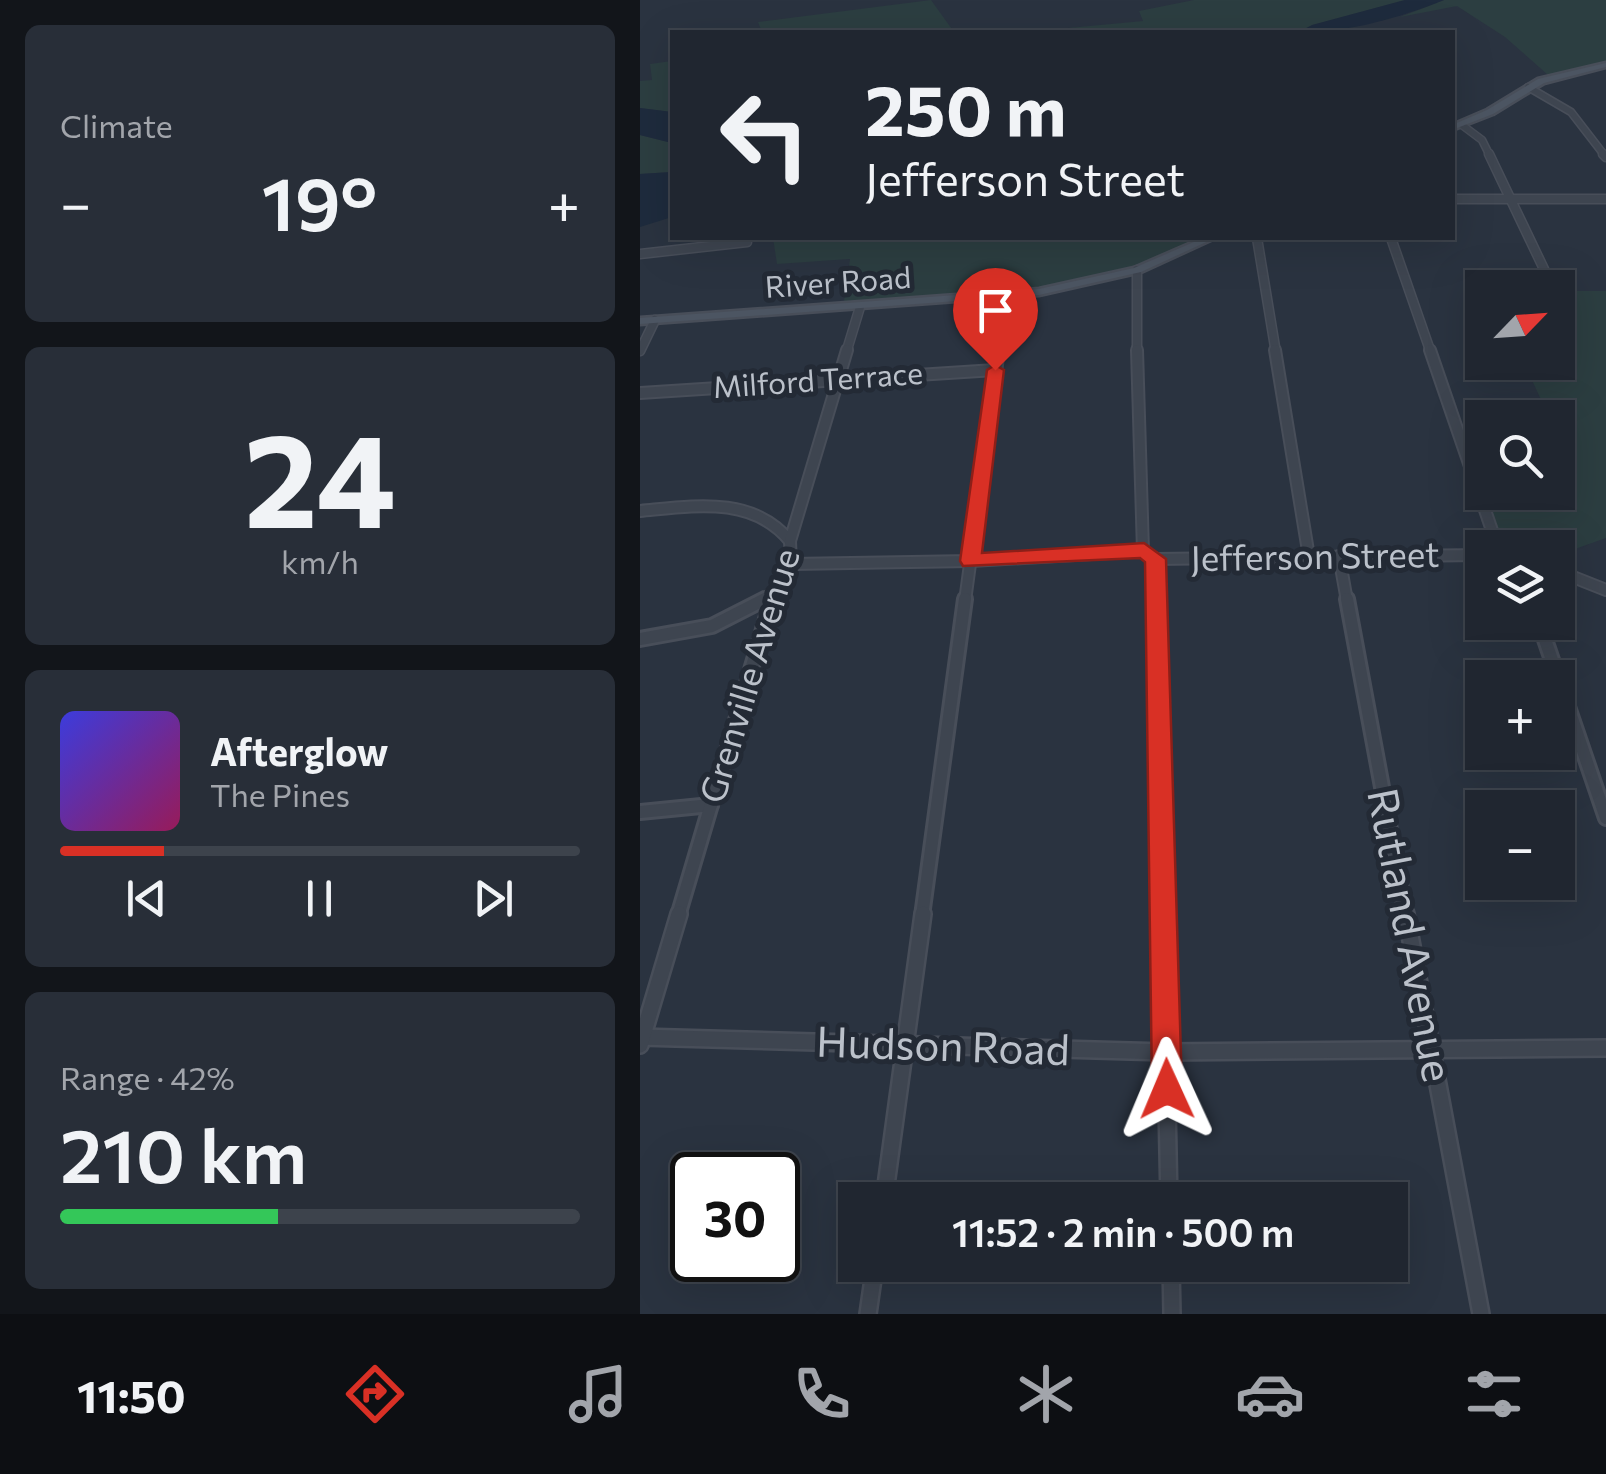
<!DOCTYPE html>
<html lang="en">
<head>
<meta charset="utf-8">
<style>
  :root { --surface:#202630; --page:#282e38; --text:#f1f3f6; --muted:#a2a5ab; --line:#3d434c; --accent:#d93025 }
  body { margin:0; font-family:Commissioner,sans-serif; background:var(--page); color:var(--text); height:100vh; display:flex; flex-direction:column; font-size:38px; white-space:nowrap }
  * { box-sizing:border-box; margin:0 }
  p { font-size:32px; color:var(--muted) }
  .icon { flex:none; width:55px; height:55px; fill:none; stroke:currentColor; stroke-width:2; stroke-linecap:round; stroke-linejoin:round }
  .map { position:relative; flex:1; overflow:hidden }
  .drawer { display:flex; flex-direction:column; gap:25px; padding:25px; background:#12151a; width:640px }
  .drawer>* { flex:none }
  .banner { position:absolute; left:30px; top:30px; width:785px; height:210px; border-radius:0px; box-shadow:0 10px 40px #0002,0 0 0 2px var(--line); background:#202630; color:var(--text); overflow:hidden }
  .needle { width:65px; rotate:65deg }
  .buttons { position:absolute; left:825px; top:270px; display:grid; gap:20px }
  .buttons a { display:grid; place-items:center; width:110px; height:110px; border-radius:0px; background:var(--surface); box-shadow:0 10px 40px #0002,0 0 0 2px var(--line); font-size:50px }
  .speed { position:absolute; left:30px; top:1152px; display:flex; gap:20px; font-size:50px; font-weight:700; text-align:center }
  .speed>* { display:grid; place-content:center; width:130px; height:130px; border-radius:50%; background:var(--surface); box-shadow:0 10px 40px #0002,0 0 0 2px var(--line); line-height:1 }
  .speed .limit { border:5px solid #111; border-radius:15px; background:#fff; color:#111 }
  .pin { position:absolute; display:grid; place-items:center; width:85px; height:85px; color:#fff; margin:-102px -42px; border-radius:50% 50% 50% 0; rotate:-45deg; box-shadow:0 0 10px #0007 }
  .pin .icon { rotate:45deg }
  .me { position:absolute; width:110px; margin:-55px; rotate:359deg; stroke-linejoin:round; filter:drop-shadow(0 0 8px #0008) }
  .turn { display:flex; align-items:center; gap:35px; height:210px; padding:0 30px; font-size:45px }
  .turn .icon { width:130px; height:130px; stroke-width:2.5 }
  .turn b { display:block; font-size:70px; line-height:85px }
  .big { font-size:75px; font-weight:600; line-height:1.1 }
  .drawer .tile { flex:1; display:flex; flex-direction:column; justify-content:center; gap:15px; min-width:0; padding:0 35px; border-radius:15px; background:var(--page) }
  .drawer .dial { align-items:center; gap:0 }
  .dial b { font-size:130px; line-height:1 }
  .song { display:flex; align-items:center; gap:30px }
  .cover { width:120px; height:120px; border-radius:15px; background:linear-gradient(135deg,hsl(240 70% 55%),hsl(330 70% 35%)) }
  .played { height:10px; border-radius:5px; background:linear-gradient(90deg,var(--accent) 20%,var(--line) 20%) }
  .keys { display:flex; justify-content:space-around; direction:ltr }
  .heat { display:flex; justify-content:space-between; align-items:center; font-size:55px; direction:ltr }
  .charge { height:15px; border-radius:8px; background:linear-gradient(90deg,#34c759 42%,var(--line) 0) }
  .trip { position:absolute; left:198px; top:1182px; width:570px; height:100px; border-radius:0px; background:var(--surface); box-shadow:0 10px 40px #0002,0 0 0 2px var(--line); font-weight:600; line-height:100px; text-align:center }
  .tab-bar { display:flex; height:160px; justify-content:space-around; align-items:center; background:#0d0f13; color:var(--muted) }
  .tab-bar .icon { width:70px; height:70px }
  .tab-bar .active { color:var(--accent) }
  .tab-bar b { font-size:45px; color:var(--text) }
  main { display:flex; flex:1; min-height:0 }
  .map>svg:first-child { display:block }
  .green { fill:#2c3e41 }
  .water { fill:#1e2b3d }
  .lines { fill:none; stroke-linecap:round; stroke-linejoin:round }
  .minor-far4-casing { stroke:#484e59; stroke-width:9 }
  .minor-far3-casing { stroke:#484e59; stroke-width:11 }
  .minor-far2-casing { stroke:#484e59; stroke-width:14 }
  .minor-far1-casing { stroke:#484e59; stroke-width:18 }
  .minor-casing { stroke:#484e59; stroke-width:20 }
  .secondary-casing { stroke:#484e59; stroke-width:5 }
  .minor-far4 { stroke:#3e4550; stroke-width:6 }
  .minor-far3 { stroke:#3e4550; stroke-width:8 }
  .minor-far2 { stroke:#3e4550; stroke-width:10 }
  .minor-far1 { stroke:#3e4550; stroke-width:12 }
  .minor { stroke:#3e4550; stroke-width:15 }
  .secondary { fill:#4c5562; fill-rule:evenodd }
  .route { fill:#d93025; stroke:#8d1f18; stroke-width:2.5 }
  .labels { text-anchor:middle; stroke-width:10; stroke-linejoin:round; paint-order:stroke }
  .far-street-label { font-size:30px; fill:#bbc1ca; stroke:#232a35 }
  .street-label { font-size:35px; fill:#bbc1ca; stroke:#232a35 }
  .near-street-label { font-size:42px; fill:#bbc1ca; stroke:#232a35 }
</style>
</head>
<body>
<main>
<section class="drawer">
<div class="tile"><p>Climate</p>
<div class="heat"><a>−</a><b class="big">19°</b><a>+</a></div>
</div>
<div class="tile dial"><b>24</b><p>km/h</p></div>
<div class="tile">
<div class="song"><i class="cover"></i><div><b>Afterglow</b><p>The Pines</p></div></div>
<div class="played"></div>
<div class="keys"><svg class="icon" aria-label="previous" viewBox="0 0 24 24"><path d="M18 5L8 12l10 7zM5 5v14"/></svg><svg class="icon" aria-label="pause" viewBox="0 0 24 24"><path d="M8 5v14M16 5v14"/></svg><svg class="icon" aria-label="next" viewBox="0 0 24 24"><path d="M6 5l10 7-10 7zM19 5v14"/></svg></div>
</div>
<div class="tile"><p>Range · 42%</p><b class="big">210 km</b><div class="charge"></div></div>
</section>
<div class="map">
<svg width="966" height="1314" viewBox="0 0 966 1314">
  <rect width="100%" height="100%" fill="#2a3340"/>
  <g class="green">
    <path d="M291 0 314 32H122L118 22Z"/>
    <path d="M554 0H765L673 25 659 32H386L503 21 499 11Z"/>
    <path d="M804 0H966V65L908 75 865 37 817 6 760 17Z"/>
    <path d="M32 61V112L0 108V81L12 80 10 64Z"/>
    <path d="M0 135 32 143V172L0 174Z"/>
    <path d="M133 238H539L556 246 520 261 432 286 203 308 210 259 137 264Z"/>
    <path d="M918 291H966V538L918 555V548L858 547 834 478 842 476V492H918V463L928 460 918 436V418L909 417 884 363 918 362Z"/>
  </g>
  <g class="water">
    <path d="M765 0H804C759 18 707 33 659 32L672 25Z"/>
    <path d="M0 108 32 112V143L0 135Z"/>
    <path d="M32 172V217L0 227V174Z"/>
  </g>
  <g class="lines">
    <defs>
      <g id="minor-far4">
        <path d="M888 87 931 112 965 156"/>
        <path d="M822 125 842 140 850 156"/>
      </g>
      <g id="minor-far3">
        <path d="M849 154 913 288"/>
        <path d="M963 154 966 157"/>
        <path d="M812 199H966"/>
        <path d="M617 238 636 353"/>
        <path d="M751 238 791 353"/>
        <path d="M0 254 107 242"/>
        <path d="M497 270V353"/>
        <path d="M0 351 15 320"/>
        <path d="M206 353 220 307"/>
        <path d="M359 353 366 297"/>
      </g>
      <g id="minor-far2">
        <path d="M497 350 503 551"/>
        <path d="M635 350 669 557"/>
        <path d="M790 350 858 548"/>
        <path d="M0 393 355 370"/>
        <path d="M0 511C53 506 112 495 150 541"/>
        <path d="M699 556 707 601"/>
        <path d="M516 559 517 601"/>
        <path d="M151 564 331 561 503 551 516 559 842 555"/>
        <path d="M918 571 966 590"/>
        <path d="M122 601 135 591"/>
        <path d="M132 601 151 564 150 541 207 350"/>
        <path d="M325 601 359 350"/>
      </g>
      <g id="minor-far1">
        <path d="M517 599 523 916"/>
        <path d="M707 599 766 916"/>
        <path d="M899 622 966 818"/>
        <path d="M0 639 72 626 125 599"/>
        <path d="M0 812 71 805"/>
        <path d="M38 916 132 599"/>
        <path d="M282 916 325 599"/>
      </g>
      <g id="minor">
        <path d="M523 914 529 1200"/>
        <path d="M766 914 841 1314"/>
        <path d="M0 1037 526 1052 966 1048"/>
        <path d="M0 1045 39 914"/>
        <path d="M244 1200 283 914"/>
        <path d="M531 1265 532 1314"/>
        <path d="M228 1314 235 1265"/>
      </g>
      <g id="secondary">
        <path d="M966 63V67L904 83 853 114 812 130V125L847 110 898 79Z"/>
        <path d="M563 238H575L501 272 399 295 0 324V318L399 289 494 268Z"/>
      </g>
    </defs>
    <use href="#minor-far4" class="minor-far4-casing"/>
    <use href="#minor-far3" class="minor-far3-casing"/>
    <use href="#minor-far2" class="minor-far2-casing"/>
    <use href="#minor-far1" class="minor-far1-casing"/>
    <use href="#minor" class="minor-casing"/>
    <use href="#secondary" class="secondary-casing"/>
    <use href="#minor-far4" class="minor-far4"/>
    <use href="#minor-far3" class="minor-far3"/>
    <use href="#minor-far2" class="minor-far2"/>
    <use href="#minor-far1" class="minor-far1"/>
    <use href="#minor" class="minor"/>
    <use href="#secondary" class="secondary"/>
  </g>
  <path class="route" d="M355 365 364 370 342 553 504 543 526 559 542 1089 538 1100 527 1105 516 1100 512 1089 505 562 500 558 323 566 320 561 347 370Z"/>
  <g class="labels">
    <g class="far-street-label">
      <text transform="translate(198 283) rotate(-4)" y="10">River Road</text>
      <text transform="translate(178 381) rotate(-4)" y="10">Milford Terrace</text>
    </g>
    <g class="street-label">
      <text transform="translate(675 557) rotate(-1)" y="12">Jefferson Street</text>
      <text transform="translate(110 676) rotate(-73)" y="12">Grenville Avenue</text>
    </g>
    <g class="near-street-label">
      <text transform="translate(770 935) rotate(79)" y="15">Rutland Avenue</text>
      <text transform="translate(303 1046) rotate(2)" y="15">Hudson Road</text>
    </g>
  </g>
</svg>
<div class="buttons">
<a><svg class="needle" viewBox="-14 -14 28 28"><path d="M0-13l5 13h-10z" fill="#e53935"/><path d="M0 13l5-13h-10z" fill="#a2a5ab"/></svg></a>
<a><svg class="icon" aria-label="search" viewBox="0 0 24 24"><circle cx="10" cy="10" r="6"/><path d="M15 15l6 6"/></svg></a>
<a><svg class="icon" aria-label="layers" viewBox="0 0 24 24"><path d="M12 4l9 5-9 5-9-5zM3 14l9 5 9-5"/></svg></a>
<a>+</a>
<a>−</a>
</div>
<div class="speed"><div class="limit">30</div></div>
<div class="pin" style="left:355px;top:370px;background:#d93025"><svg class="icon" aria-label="arrive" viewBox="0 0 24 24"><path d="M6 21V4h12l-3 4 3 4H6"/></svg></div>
<svg class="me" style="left:527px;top:1089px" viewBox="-20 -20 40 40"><path d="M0-17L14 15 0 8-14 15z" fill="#d93025" stroke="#fff" stroke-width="4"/></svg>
<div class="trip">11:52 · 2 min · 500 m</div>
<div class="banner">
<div class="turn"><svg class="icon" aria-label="left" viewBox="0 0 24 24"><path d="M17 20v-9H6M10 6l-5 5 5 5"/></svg><div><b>250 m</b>Jefferson Street</div></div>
</div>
</div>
</main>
<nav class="tab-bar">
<b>11:50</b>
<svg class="icon active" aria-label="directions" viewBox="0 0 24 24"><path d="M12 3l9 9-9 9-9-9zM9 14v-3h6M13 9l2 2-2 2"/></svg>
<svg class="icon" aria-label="music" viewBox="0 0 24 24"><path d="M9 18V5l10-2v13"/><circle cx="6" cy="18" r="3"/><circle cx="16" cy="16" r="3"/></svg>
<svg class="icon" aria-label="phone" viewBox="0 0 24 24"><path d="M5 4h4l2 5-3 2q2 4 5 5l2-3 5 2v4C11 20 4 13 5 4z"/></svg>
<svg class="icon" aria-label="climate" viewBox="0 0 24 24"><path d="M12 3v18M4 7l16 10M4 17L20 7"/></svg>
<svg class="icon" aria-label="car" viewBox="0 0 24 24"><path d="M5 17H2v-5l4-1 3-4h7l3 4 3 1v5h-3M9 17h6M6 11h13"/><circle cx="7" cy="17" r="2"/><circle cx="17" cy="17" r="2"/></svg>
<svg class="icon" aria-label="filters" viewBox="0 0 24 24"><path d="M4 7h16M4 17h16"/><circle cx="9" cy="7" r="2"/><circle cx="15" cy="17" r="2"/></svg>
</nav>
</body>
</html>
